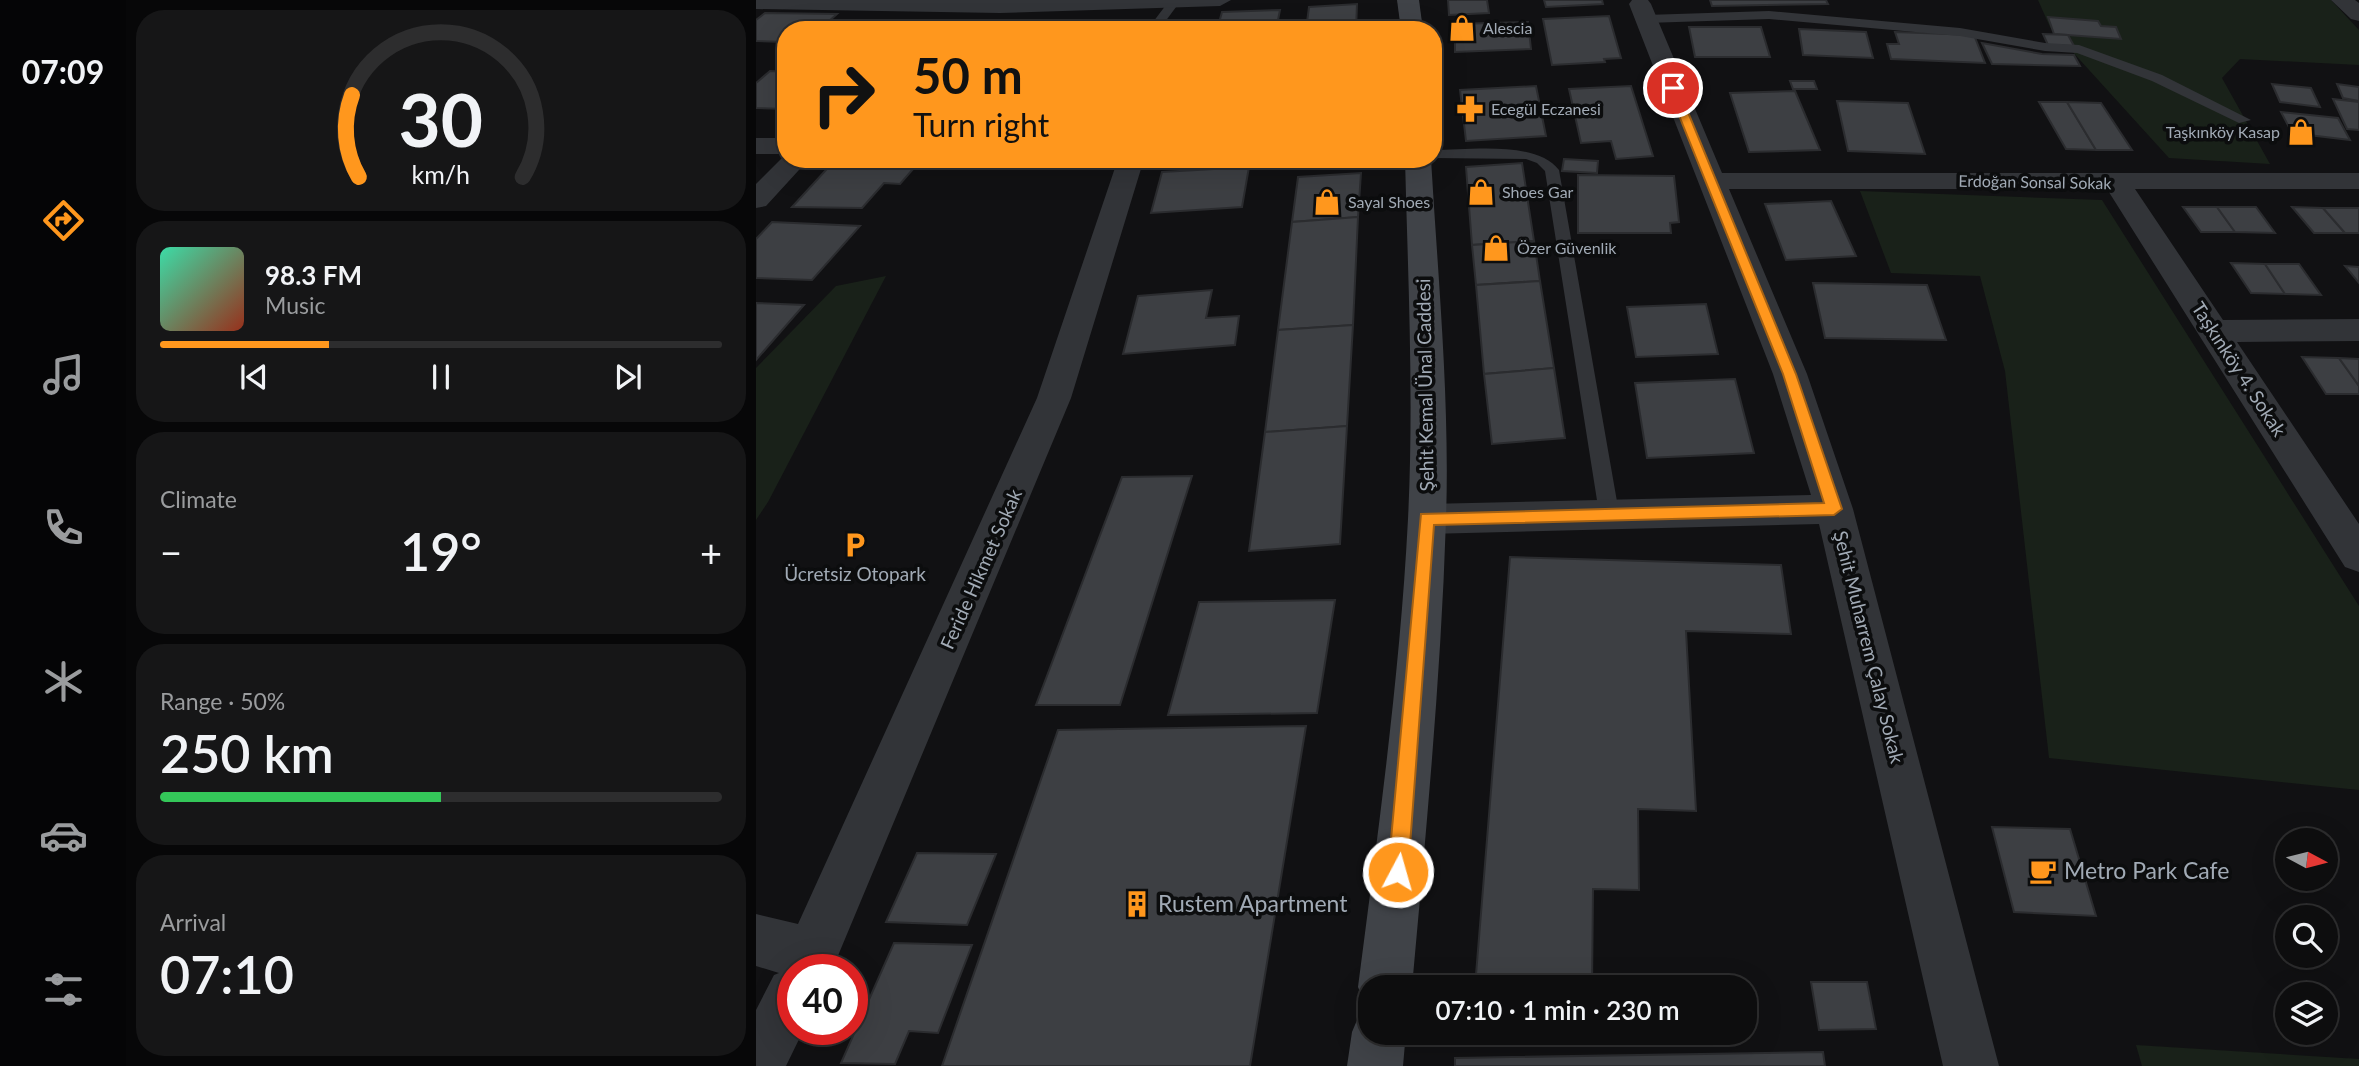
<!DOCTYPE html>
<html lang="en">
<head>
<meta charset="utf-8">
<style>
  :root { --surface:#0d0d0e; --page:#161617; --text:#f1f3f6; --muted:#9a9c9e; --line:#2d2d2e; --accent:#ff971d }
  body { margin:0; font-family:Lato,sans-serif; background:var(--page); color:var(--text); height:100vh; display:flex; flex-direction:column; font-size:26px; white-space:nowrap }
  * { box-sizing:border-box; margin:0 }
  p { font-size:23px; color:var(--muted) }
  .icon { flex:none; width:38px; height:38px; fill:none; stroke:currentColor; stroke-width:2; stroke-linecap:round; stroke-linejoin:round }
  .map { position:relative; flex:1; overflow:hidden }
  .details { display:flex; flex-direction:column; gap:10px; padding:10px; background:#070708; width:630px }
  .details>* { flex:none }
  .top-card { position:absolute; left:21px; top:21px; width:665px; height:147px; border-radius:28px; box-shadow:0 7px 28px #0002,0 0 0 2px var(--line); background:#ff971d; color:#111; overflow:hidden }
  .needle { width:46px; rotate:97deg }
  .controls { position:absolute; left:1519px; top:828px; display:grid; gap:14px }
  .controls a { display:grid; place-items:center; width:63px; height:63px; border-radius:50%; background:var(--surface); box-shadow:0 7px 28px #0002,0 0 0 2px var(--line); font-size:35px }
  .speed { position:absolute; left:21px; top:954px; display:flex; gap:14px; font-size:35px; font-weight:700; text-align:center }
  .speed>* { display:grid; place-content:center; width:91px; height:91px; border-radius:50%; background:var(--surface); box-shadow:0 7px 28px #0002,0 0 0 2px var(--line); line-height:1 }
  .speed .limit { border:10px solid #d22; background:#fff; color:#111 }
  .pin { position:absolute; display:grid; place-items:center; width:60px; height:60px; color:#fff; margin:-30px; border:4px solid #fff; border-radius:50%; box-shadow:0 2px 7px #0007 }
  .me { position:absolute; width:77px; margin:-38px; rotate:6deg; stroke-linejoin:round; filter:drop-shadow(0 0 5px #0008) }
  .turn { display:flex; align-items:center; gap:24px; height:147px; padding:0 21px; font-size:32px }
  .turn .icon { width:91px; height:91px; stroke-width:2.5 }
  .turn b { display:block; font-size:49px; line-height:60px }
  .big { font-size:52px; font-weight:600; line-height:1.1 }
  .details .tile { flex:1; display:flex; flex-direction:column; justify-content:center; gap:10px; min-width:0; padding:0 24px; border-radius:28px; background:var(--page) }
  .details .dial { align-items:center; gap:0 }
  .dial svg { height:182px; overflow:visible; fill:none; stroke:var(--line); stroke-width:7; stroke-linecap:round; text-anchor:middle }
  .dial text { fill:var(--text); stroke:none }
  .song { display:flex; align-items:center; gap:21px }
  .cover { width:84px; height:84px; border-radius:10px; background:linear-gradient(135deg,hsl(160 70% 55%),hsl(10 70% 35%)) }
  .played { height:7px; border-radius:4px; background:linear-gradient(90deg,var(--accent) 30%,var(--line) 30%) }
  .keys { display:flex; justify-content:space-around; direction:ltr }
  .heat { display:flex; justify-content:space-between; align-items:center; font-size:38px; direction:ltr }
  .charge { height:10px; border-radius:5px; background:linear-gradient(90deg,#34c759 50%,var(--line) 0) }
  .trip { position:absolute; left:602px; top:975px; width:399px; height:70px; border-radius:28px; background:var(--surface); box-shadow:0 7px 28px #0002,0 0 0 2px var(--line); font-weight:600; line-height:70px; text-align:center }
  main { display:flex; flex:1; min-height:0 }
  .dock { display:flex; flex-direction:column; width:126px; justify-content:space-around; align-items:center; background:#050506; color:var(--muted) }
  .dock .icon { width:49px; height:49px }
  .dock .selected { color:var(--accent) }
  .dock b { font-size:32px; color:var(--text) }
  .map>svg:first-child { display:block }
  .green { fill:#192119 }
  .building { fill:#3d3f43; stroke:#2b2c2f; stroke-width:2 }
  .lines { fill:none; stroke-linecap:round; stroke-linejoin:round }
  .lane { fill:#323438; fill-rule:evenodd }
  .street { fill:#323438; fill-rule:evenodd }
  .secondary { fill:#404348; fill-rule:evenodd }
  .route { fill:#ff971d; stroke:#a66213; stroke-width:2 }
  .labels { text-anchor:middle; stroke-width:7; stroke-linejoin:round; paint-order:stroke }
  .far-poi-label { font-size:16px; fill:#a1aab5; stroke:#0c0d0e; text-anchor:start }
  .far-street-label { font-size:16px; fill:#a1aab5; stroke:#0c0d0e }
  .street-label { font-size:19px; fill:#a1aab5; stroke:#0c0d0e }
  .poi-label { font-size:19px; fill:#a1aab5; stroke:#0c0d0e }
  .near-poi-label { font-size:23px; fill:#a1aab5; stroke:#0c0d0e; text-anchor:start }
</style>
</head>
<body>
<main>
<nav class="dock">
<b>07:09</b>
<svg class="icon selected" aria-label="directions" viewBox="0 0 24 24"><path d="M12 3l9 9-9 9-9-9zM9 14v-3h6M13 9l2 2-2 2"/></svg>
<svg class="icon" aria-label="music" viewBox="0 0 24 24"><path d="M9 18V5l10-2v13"/><circle cx="6" cy="18" r="3"/><circle cx="16" cy="16" r="3"/></svg>
<svg class="icon" aria-label="phone" viewBox="0 0 24 24"><path d="M5 4h4l2 5-3 2q2 4 5 5l2-3 5 2v4C11 20 4 13 5 4z"/></svg>
<svg class="icon" aria-label="climate" viewBox="0 0 24 24"><path d="M12 3v18M4 7l16 10M4 17L20 7"/></svg>
<svg class="icon" aria-label="car" viewBox="0 0 24 24"><path d="M5 17H2v-5l4-1 3-4h7l3 4 3 1v5h-3M9 17h6M6 11h13"/><circle cx="7" cy="17" r="2"/><circle cx="17" cy="17" r="2"/></svg>
<svg class="icon" aria-label="filters" viewBox="0 0 24 24"><path d="M4 7h16M4 17h16"/><circle cx="9" cy="7" r="2"/><circle cx="15" cy="17" r="2"/></svg>
</nav>
<section class="details">
<div class="tile dial"><svg viewBox="0 0 100 80">
<path d="M14 69A42 42 0 1 1 86 69"/>
<path d="M14 69A42 42 0 0 1 11 33" stroke="#ff971d"/>
<text x="50" y="56" font-size="32" font-weight="700">30</text>
<text x="50" y="72" font-size="11">km/h</text>
</svg></div>
<div class="tile">
<div class="song"><i class="cover"></i><div><b>98.3 FM</b><p>Music</p></div></div>
<div class="played"></div>
<div class="keys"><svg class="icon" aria-label="previous" viewBox="0 0 24 24"><path d="M18 5L8 12l10 7zM5 5v14"/></svg><svg class="icon" aria-label="pause" viewBox="0 0 24 24"><path d="M8 5v14M16 5v14"/></svg><svg class="icon" aria-label="next" viewBox="0 0 24 24"><path d="M6 5l10 7-10 7zM19 5v14"/></svg></div>
</div>
<div class="tile"><p>Climate</p>
<div class="heat"><a>−</a><b class="big">19°</b><a>+</a></div>
</div>
<div class="tile"><p>Range · 50%</p><b class="big">250 km</b><div class="charge"></div></div>
<div class="tile"><p>Arrival</p><b class="big">07:10</b></div>
</section>
<div class="map">
<svg width="1603" height="1066" viewBox="0 0 1603 1066">
  <rect width="100%" height="100%" fill="#111113"/>
  <g class="green">
    <path d="M1282 0H1575L1603 30V65L1484 59 1466 78 1514 164 1413 158 1294 27Z"/>
    <path d="M1104 191 1346 200 1603 606V790L1293 758 1249 371 1224 276 1135 273Z"/>
    <path d="M130 276 12 502 0 520V368L80 286Z"/>
    <path d="M1380 1045 1603 1059V1066H1386Z"/>
  </g>
  <g class="building">
    <path d="M692 0H731L733 13 693 15Z"/>
    <path d="M788 0H846L847 4 790 7Z"/>
    <path d="M954 0H1070L1072 4 956 6Z"/>
    <path d="M601 4 600 30H550L553 7Z"/>
    <path d="M524 10 520 30H461L466 12Z"/>
    <path d="M9 13 81 14 63 30H30V42L0 41V20Z"/>
    <path d="M853 16 865 58 848 59 849 62 796 65 787 19Z"/>
    <path d="M1292 17 1342 21 1345 26 1360 27 1365 39 1298 34Z"/>
    <path d="M262 20 256 30H185L191 22Z"/>
    <path d="M772 22 775 49 699 52V24Z"/>
    <path d="M933 27H1005L1014 57H939Z"/>
    <path d="M1043 29 1110 32 1117 58 1047 55Z"/>
    <path d="M1139 32 1218 35 1229 63 1135 59 1131 44H1143Z"/>
    <path d="M1287 34 1312 35 1318 46 1292 45Z"/>
    <path d="M1226 43 1286 54 1318 55 1324 66 1236 64Z"/>
    <path d="M14 71 30 72V109L0 108V83Z"/>
    <path d="M1034 81H1058L1061 89H1037Z"/>
    <path d="M1516 84 1555 88 1564 107 1524 102Z"/>
    <path d="M1581 84 1603 87V101L1587 98Z"/>
    <path d="M780 86 790 136 710 141 704 90Z"/>
    <path d="M875 86 897 156 860 159 855 141 825 143 813 89Z"/>
    <path d="M1039 91 1064 150 993 152 974 93Z"/>
    <path d="M1577 99 1603 102V130L1591 129Z"/>
    <path d="M1081 101 1152 103 1169 154 1092 151Z"/>
    <path d="M1283 102H1311L1340 150 1310 149Z"/>
    <path d="M1311 102 1345 103 1376 150H1340Z"/>
    <path d="M1525 112 1582 118 1594 140 1536 133Z"/>
    <path d="M80 159H132L165 160 144 184 128 183 106 208 36 207Z"/>
    <path d="M808 159 842 161 841 173 806 171Z"/>
    <path d="M766 163 778 241 716 245 710 167Z"/>
    <path d="M493 167 486 207 395 213 406 172Z"/>
    <path d="M605 173 602 217 536 222 542 177Z"/>
    <path d="M822 175 918 176 923 222 914 223 915 233H822Z"/>
    <path d="M1075 201 1100 256 1030 260 1009 204Z"/>
    <path d="M1427 207H1461L1479 232H1445Z"/>
    <path d="M1461 207H1500L1519 233 1479 232Z"/>
    <path d="M1536 207 1567 208 1589 233H1558Z"/>
    <path d="M1567 208H1603V233H1589Z"/>
    <path d="M602 217 597 325 522 330 536 222Z"/>
    <path d="M16 222 104 226 56 280 0 278V239Z"/>
    <path d="M778 241 784 281 720 285 716 245Z"/>
    <path d="M1475 263 1509 264 1529 294 1495 293Z"/>
    <path d="M1509 264H1543L1565 295 1529 294Z"/>
    <path d="M1589 266 1603 267V283Z"/>
    <path d="M784 281 798 368 728 374 720 285Z"/>
    <path d="M1057 283 1171 285 1190 340 1069 338Z"/>
    <path d="M456 290 450 318 483 316 479 345 367 354 382 296Z"/>
    <path d="M0 303 48 305 0 360Z"/>
    <path d="M950 304 962 354 880 357 871 307Z"/>
    <path d="M597 325 591 426 509 432 522 330Z"/>
    <path d="M1546 357 1583 358 1603 386V394H1570Z"/>
    <path d="M1583 358 1603 359V386Z"/>
    <path d="M798 368 809 438 736 444 728 374Z"/>
    <path d="M979 379 998 453 891 458 879 383Z"/>
    <path d="M591 426 584 544 493 551 509 432Z"/>
    <path d="M436 476 364 705H280L366 477Z"/>
    <path d="M754 557 1025 565 1035 634 930 631 940 811 882 809 883 890 837 889 836 987H719Z"/>
    <path d="M579 600 561 713 412 715 443 602Z"/>
    <path d="M550 726 494 1066H186L302 730Z"/>
    <path d="M1236 827 1314 829 1340 916 1258 912Z"/>
    <path d="M161 853 240 854 211 925 130 922Z"/>
    <path d="M138 943 216 945 182 1033 153 1031 139 1064 85 1063Z"/>
    <path d="M1055 982H1111L1120 1029 1063 1030Z"/>
    <path d="M1067 1052 1069 1066H699V1058Z"/>
  </g>
  <g class="lines">
    <g class="lane">
      <path d="M413 1 423 3 403 30H391Z"/>
      <path d="M1013 11 1204 28 1289 43 1323 45 1406 75 1495 120 1483 123 1396 81 1321 53 1289 51 1204 36 1013 19 890 23 884 19 890 15Z"/>
      <path d="M677 150C713 150 780 140 803 170L863 513 860 519H846L843 513 789 171 781 163 770 159 677 158Z"/>
    </g>
    <g class="street">
      <path d="M0 0H475L464 6 244 13 0 9Z"/>
      <path d="M876 0H892L895 4 966 173H1603V189H1379L1467 320 1603 319V341L1481 342 1603 524V572L1589 567 1351 189H973L1051 374 1097 509 1243 1066H1187L1063 524 671 534 658 530 652 519 658 508 671 504 1055 495 1017 374 873 4Z"/>
      <path d="M1575 0H1599L1603 3V21L1595 19Z"/>
      <rect x="0" y="138" width="30" height="16"/>
      <path d="M30 154V159H53L10 206 0 208V184Z"/>
      <path d="M362 159H388L315 398 76 970H37V1029H48L30 1066H0V1010L18 975 23 973 0 966V914L42 924 281 398Z"/>
    </g>
    <g class="secondary">
      <path d="M641 0H663L667 30H645Z"/>
      <path d="M649 159H675C682 279 694 400 690 520 685 676 670 832 656 987H614V1007L610 1006 602 987C622 832 644 675 652 519 658 399 652 279 649 159Z"/>
      <path d="M614 1008V1032H650L647 1066H591L596 1032 604 1013Z"/>
    </g>
  </g>
  <path class="route" d="M917 85 922 88 1040 374 1086 509 1078 515 678 525 652 872 649 880 642 883 635 880 632 872 665 514 1068 503 1027 374 912 88Z"/>
  <defs>
    <symbol id="shop-bare" viewBox="-9 -9 18 18"><path d="M-5-2.5h2.3a2.7 3.5 0 0 1 5.4 0H5L5.5 6h-11ZM-1.5-2.5h3a1.5 2.3 0 0 0-3 0Z" fill="#ff971d" stroke="#0c0d0e" stroke-width="2.5" paint-order="stroke"/></symbol>
    <symbol id="pharmacy-bare" viewBox="-9 -9 18 18"><path d="M-2-6h4v4h4v4h-4v4h-4v-4h-4v-4h4Z" fill="#ff971d" stroke="#0c0d0e" stroke-width="2.5" paint-order="stroke"/></symbol>
    <symbol id="parking-bare" viewBox="-9 -9 18 18"><path d="M-3.5-5.5H1a3.5 3.5 0 0 1 0 7H-1V5.5H-3.5ZM-1-3.4V-.6H.8a1.4 1.4 0 0 0 0-2.8Z" fill="#ff971d" stroke="#0c0d0e" stroke-width="2.5" paint-order="stroke"/></symbol>
    <symbol id="cafe-bare" viewBox="-9 -9 18 18"><path d="M-5.5-4.5H6V0H3Q3 3.5 0 3.5H-2.5Q-5.5 3.5-5.5 0ZM3-3.2v2h1.7v-2ZM-6 4.5H4V6H-6Z" fill="#ff971d" stroke="#0c0d0e" stroke-width="2.5" paint-order="stroke"/></symbol>
    <symbol id="building-bare" viewBox="-9 -9 18 18"><path d="M-4-6H4V6H1V3H-1V6H-4ZM-2.5-4.3h1.7v1.8h-1.7ZM.8-4.3h1.7v1.8H.8ZM-2.5-1h1.7V.8h-1.7ZM.8-1h1.7V.8H.8Z" fill="#ff971d" stroke="#0c0d0e" stroke-width="2.5" paint-order="stroke"/></symbol>
  </defs>
  <g fill-rule="evenodd">
    <use href="#shop-bare" x="687" y="9" width="38" height="38"/>
    <use href="#pharmacy-bare" x="695" y="90" width="38" height="38"/>
    <use href="#shop-bare" x="1526" y="113" width="38" height="38"/>
    <use href="#shop-bare" x="706" y="173" width="38" height="38"/>
    <use href="#shop-bare" x="552" y="183" width="38" height="38"/>
    <use href="#shop-bare" x="721" y="229" width="38" height="38"/>
    <use href="#parking-bare" x="80" y="526" width="38" height="38"/>
    <use href="#cafe-bare" x="1268" y="852" width="38" height="38"/>
    <use href="#building-bare" x="362" y="885" width="38" height="38"/>
  </g>
  <g class="labels">
    <g class="far-poi-label">
      <text x="727" y="34">Alescia</text>
      <text x="735" y="115">Ecegül Eczanesi</text>
      <text x="1524" y="138" text-anchor="end">Taşkınköy Kasap</text>
      <text x="746" y="198">Shoes Gar</text>
      <text x="592" y="208">Sayal Shoes</text>
      <text x="761" y="254">Özer Güvenlik</text>
    </g>
    <g class="far-street-label">
      <text transform="translate(1279 182) rotate(1)" y="6">Erdoğan Sonsal Sokak</text>
    </g>
    <g class="street-label">
      <text transform="translate(1483 369) rotate(57)" y="7">Taşkınköy 4. Sokak</text>
      <text transform="translate(669 385) rotate(-91)" y="7">Şehit Kemal Ünal Caddesi</text>
      <text transform="translate(225 569) rotate(-66)" y="7">Feride Hikmet Sokak</text>
      <text transform="translate(1113 647) rotate(76)" y="7">Şehit Muharrem Çalay Sokak</text>
    </g>
    <g class="poi-label">
      <text x="99" y="581">Ücretsiz Otopark</text>
    </g>
    <g class="near-poi-label">
      <text x="1308" y="879">Metro Park Cafe</text>
      <text x="402" y="912">Rustem Apartment</text>
    </g>
  </g>
</svg>
<div class="controls">
<a><svg class="needle" viewBox="-14 -14 28 28"><path d="M0-13l5 13h-10z" fill="#e53935"/><path d="M0 13l5-13h-10z" fill="#9a9c9e"/></svg></a>
<a><svg class="icon" aria-label="search" viewBox="0 0 24 24"><circle cx="10" cy="10" r="6"/><path d="M15 15l6 6"/></svg></a>
<a><svg class="icon" aria-label="layers" viewBox="0 0 24 24"><path d="M12 4l9 5-9 5-9-5zM3 14l9 5 9-5"/></svg></a>
</div>
<div class="speed"><div class="limit">40</div></div>
<div class="pin" style="left:917px;top:88px;background:#d93025"><svg class="icon" aria-label="arrive" viewBox="0 0 24 24"><path d="M6 21V4h12l-3 4 3 4H6"/></svg></div>
<svg class="me" style="left:642px;top:872px" viewBox="-20 -20 40 40"><circle r="17" fill="#ff971d" stroke="#fff" stroke-width="3"/><path d="M0-11L8 9 0 5-8 9z" fill="#fff"/></svg>
<div class="trip">07:10 · 1 min · 230 m</div>
<div class="top-card">
<div class="turn"><svg class="icon" aria-label="right" viewBox="0 0 24 24"><path d="M7 20v-9h11M14 6l5 5-5 5"/></svg><div><b>50 m</b>Turn right</div></div>
</div>
</div>
</main>
</body>
</html>
